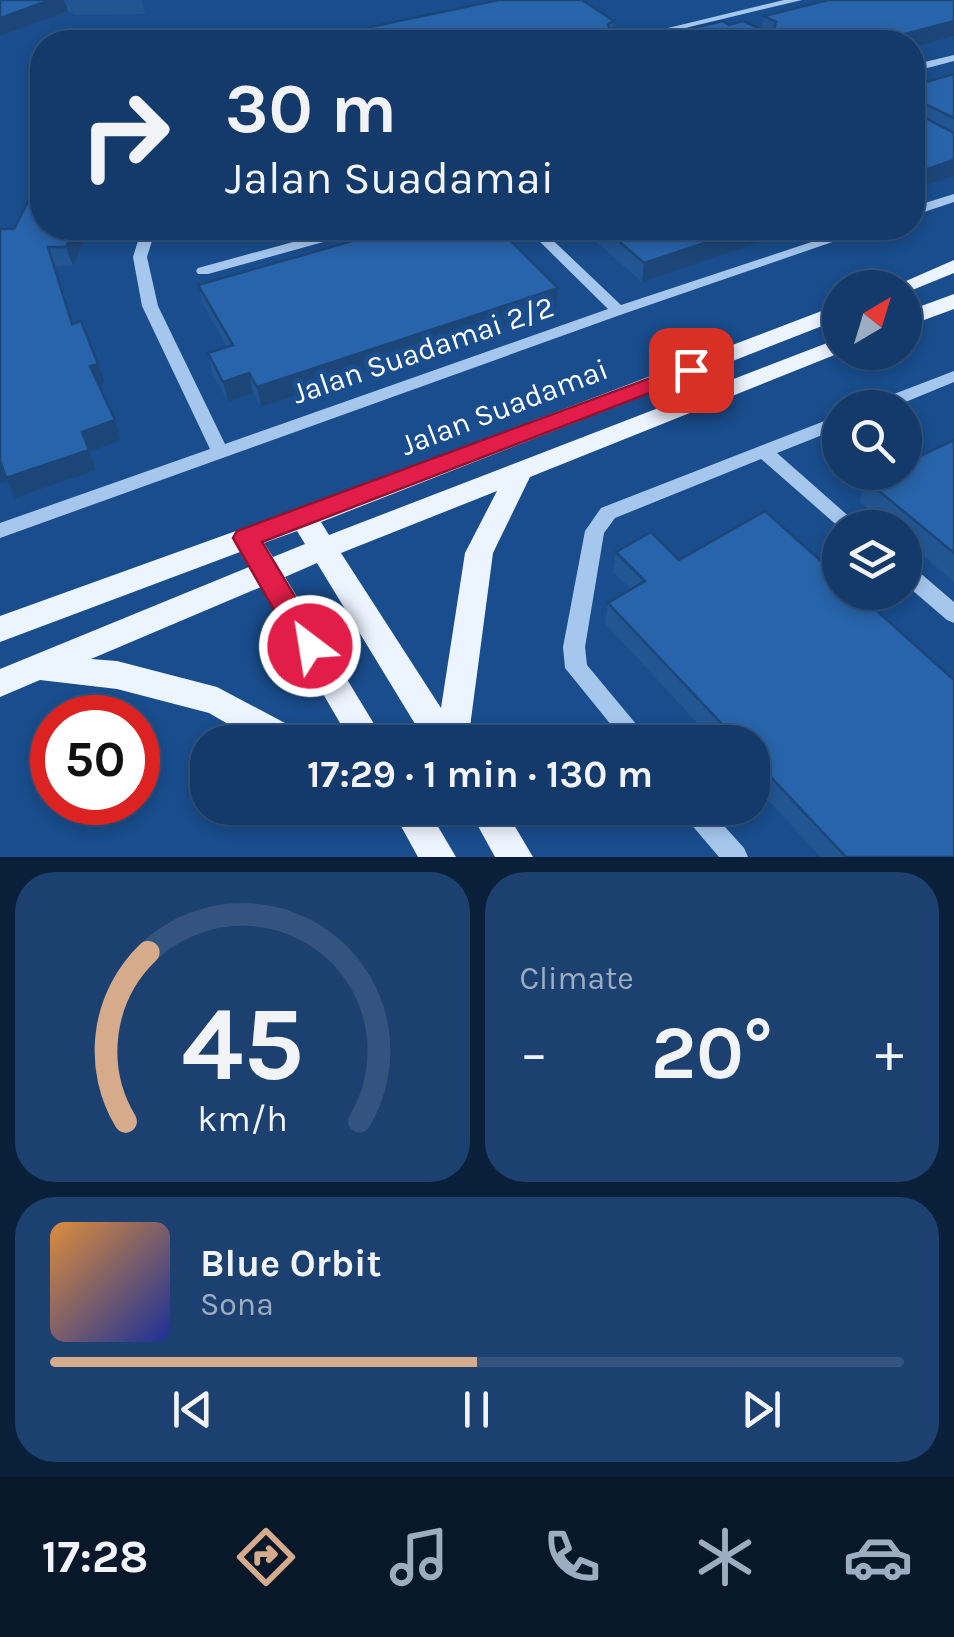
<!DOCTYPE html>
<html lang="en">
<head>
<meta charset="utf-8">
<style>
  :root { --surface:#133a6a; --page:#1c4170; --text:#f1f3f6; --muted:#9dadc1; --line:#32547e; --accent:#d6ab8b }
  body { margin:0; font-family:Karla,sans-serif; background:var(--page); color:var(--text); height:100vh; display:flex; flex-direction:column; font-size:38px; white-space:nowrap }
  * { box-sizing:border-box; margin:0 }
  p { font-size:32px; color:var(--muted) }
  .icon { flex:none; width:55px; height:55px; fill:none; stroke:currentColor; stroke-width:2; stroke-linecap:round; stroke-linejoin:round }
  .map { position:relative; height:857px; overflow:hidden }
  .side { display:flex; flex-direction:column; gap:15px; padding:15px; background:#0a203a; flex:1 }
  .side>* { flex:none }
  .top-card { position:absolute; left:30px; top:30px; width:895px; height:210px; border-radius:40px; box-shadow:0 5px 15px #0003,0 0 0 2px var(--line); background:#133a6a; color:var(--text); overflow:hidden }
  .needle { width:65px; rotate:38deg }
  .controls { position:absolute; left:822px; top:270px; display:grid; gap:20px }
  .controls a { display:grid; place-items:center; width:100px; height:100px; border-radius:50%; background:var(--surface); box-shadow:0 5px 15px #0003,0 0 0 2px var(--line); font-size:50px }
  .speed { position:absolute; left:30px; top:695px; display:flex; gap:20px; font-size:50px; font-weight:700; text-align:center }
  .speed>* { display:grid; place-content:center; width:130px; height:130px; border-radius:50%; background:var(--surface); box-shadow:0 5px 15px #0003,0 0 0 2px var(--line); line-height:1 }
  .speed .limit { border:15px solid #d22; background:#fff; color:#111 }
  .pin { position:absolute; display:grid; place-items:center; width:85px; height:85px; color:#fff; margin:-42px; border-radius:20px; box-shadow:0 5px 15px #0006 }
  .me { position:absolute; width:110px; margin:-55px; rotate:329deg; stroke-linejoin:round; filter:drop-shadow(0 0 8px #0008) }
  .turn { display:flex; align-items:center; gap:35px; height:210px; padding:0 30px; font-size:45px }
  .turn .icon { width:130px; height:130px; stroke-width:2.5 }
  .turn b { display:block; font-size:70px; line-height:85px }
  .big { font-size:75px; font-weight:700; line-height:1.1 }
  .side .widget { flex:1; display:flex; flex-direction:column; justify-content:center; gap:15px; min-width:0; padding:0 35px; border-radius:40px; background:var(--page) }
  .side .dial { align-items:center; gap:0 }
  .dial svg { height:260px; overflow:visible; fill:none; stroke:var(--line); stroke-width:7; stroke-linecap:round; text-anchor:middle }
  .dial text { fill:var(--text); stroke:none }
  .song { display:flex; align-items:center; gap:30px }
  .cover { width:120px; height:120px; border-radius:15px; background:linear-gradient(135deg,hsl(30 70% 55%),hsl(230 70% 35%)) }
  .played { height:10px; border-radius:5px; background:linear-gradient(90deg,var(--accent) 50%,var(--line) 50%) }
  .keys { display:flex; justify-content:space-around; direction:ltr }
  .heat { display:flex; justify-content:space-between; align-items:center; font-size:55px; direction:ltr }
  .side .tiles { flex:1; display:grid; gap:15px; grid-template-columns:1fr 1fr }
  .widget:last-child { grid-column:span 2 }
  .trip { position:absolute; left:190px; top:725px; width:580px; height:100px; border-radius:40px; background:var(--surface); box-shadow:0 5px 15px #0003,0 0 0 2px var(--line); font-weight:700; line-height:100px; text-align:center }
  .menu { display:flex; height:160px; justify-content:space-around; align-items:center; background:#08172a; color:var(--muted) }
  .menu .icon { width:70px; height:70px }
  .menu .current { color:var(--accent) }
  .menu b { font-size:45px; color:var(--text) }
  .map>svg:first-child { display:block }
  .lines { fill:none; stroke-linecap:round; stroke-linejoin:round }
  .minor { fill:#a5c7ee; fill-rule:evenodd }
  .major { fill:#ecf4ff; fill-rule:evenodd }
  .wall { fill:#225693 }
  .shaded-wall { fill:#1c4678 }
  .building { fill:#2864ab; stroke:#1c4678; stroke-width:2.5 }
  .route { fill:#e11d48; stroke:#92132f; stroke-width:2.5 }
  .labels { text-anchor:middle; stroke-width:10; stroke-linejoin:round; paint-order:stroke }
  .street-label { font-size:30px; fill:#fff; stroke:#194d8d }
</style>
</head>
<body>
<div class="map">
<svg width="954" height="857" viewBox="0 0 954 857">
  <rect width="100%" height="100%" fill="#194d8d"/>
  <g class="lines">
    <g class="minor">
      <path d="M784 0H802L627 42H610Z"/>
      <path d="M954 55V61L912 72V65Z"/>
      <path d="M954 194V202L912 216V207Z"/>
      <path d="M142 228H156L147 257 158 306 225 444 608 309 526 228H540L621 305 854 228H873L623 314 0 538V523L210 449 142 306 133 257Z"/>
      <path d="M344 228H365L363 231 208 274H198L196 271 198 268Z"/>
      <path d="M954 371V382L891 408H866L868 404Z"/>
      <path d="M840 415V428L777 453 862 528H840L761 459 615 518 604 533 585 647 587 665 651 742H625L565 668 563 647 585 531 601 508Z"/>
      <path d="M905 564 912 566 954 602V623L947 620 905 584Z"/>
      <path d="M681 808H708L744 848 748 857H719L684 816Z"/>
    </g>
    <g class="major">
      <path d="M954 260V273L905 293V288H890Z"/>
      <path d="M954 294V309L905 327V312Z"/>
      <path d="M840 304V319L321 522 329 535 840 338 842 352 530 477 493 553 468 742H426L317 563 285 577 385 742H351L261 587 91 659 117 661 217 687 300 731 304 742H259L209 713 117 689 40 680 0 697V669L249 567 240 552 0 642V616L388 476ZM497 491 465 553 441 708 341 553ZM297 531 305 544 273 557 264 543Z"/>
      <path d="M391 808H427L456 857H418Z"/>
      <path d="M468 808H504L533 857H495Z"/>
    </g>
  </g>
  <g class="wall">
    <path d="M0 0H142L145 14 76 15 68 11 0 36Z"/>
    <path d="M764 16 954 36 912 48V42H317L370 31V27L614 21 613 29 642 40 729 25 761 29Z"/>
    <path d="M954 74V176L912 190V86Z"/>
    <path d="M90 228 73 266H55L72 324 105 383 99 385 121 440 90 452 96 470 15 498 7 481 0 483V229Z"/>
    <path d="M213 228H269L221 241Z"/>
    <path d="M581 228H802L642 282Z"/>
    <path d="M198 285 558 288 556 308 261 407 253 393 228 402 212 372 208 353 227 347 203 304Z"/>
    <path d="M954 440V582L905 540V528H891L859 501 867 481Z"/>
    <path d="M616 552 954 857H821L752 783V742H715L605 623 608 603 631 589 613 572Z"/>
  </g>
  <g class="shaded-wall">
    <path d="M50 0H64L68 11 0 36V18Z"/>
    <path d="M954 21V36L912 48V42H875Z"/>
    <path d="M954 160V176L912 190V174Z"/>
    <path d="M75 228H90L73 266 66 247Z"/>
    <path d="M218 228H269L221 241Z"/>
    <path d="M750 228H802L642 282 644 263Z"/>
    <path d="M558 288 556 308 261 407 257 387Z"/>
    <path d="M98 364 105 383 97 386 90 366Z"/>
    <path d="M249 373 253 393 228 402 223 382Z"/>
    <path d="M115 420 121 440 90 452 96 470 15 498 7 481 0 483V460Z"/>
  </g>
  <g class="building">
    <path d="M0 0H50L0 18Z"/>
    <path d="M499 0H582L614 21 608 24 609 28 626 29 642 40 723 21 729 25 743 21 761 29H774L776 22 764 16 828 0H954V21L875 42H317L373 30 370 27Z"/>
    <path d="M954 74V118L915 99 916 113 954 133V160L912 174V86Z"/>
    <path d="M42 175V228H75L66 247H48L72 324 81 321 98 364 90 366 115 420 82 432 89 450 6 478 0 460V229H14Z"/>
    <path d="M398 228H498L558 288 257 387 249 373 223 382 208 353 233 345 198 285Z"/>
    <path d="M604 228H750L644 263Z"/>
    <path d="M954 440V553L867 481 885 472H905V463Z"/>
    <path d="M765 511 840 578V592H856L954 680V857H846L752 757V742H739L608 603 645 581 616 552 651 532 679 560Z"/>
  </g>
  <path class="route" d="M691 363 699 365 702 370 699 374 262 542 320 638 324 646 320 655 310 658 300 655 233 538 237 531Z"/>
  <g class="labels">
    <g class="street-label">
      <text transform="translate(423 350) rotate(-19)" y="10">Jalan Suadamai 2/2</text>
      <text transform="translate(504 407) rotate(-21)" y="10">Jalan Suadamai</text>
    </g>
  </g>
</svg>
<div class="controls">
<a><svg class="needle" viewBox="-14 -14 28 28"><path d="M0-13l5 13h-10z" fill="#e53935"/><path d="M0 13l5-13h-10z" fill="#9dadc1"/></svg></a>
<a><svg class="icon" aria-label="search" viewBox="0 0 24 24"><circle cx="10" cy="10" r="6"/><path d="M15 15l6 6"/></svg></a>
<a><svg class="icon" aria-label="layers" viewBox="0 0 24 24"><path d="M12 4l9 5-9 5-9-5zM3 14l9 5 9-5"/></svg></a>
</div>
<div class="speed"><div class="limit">50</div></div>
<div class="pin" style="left:691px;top:370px;background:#d93025"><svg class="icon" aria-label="arrive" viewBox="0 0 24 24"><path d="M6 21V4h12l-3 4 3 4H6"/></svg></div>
<svg class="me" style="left:310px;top:646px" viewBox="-20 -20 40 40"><circle r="17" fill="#e11d48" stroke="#fff" stroke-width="3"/><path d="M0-11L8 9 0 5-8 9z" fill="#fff"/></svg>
<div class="trip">17:29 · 1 min · 130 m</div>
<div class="top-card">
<div class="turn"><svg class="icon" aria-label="right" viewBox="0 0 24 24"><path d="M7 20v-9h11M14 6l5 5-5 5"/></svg><div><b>30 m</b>Jalan Suadamai</div></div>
</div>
</div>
<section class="side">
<div class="tiles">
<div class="widget dial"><svg viewBox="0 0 100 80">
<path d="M14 69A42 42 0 1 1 86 69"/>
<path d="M14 69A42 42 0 0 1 21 17" stroke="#d6ab8b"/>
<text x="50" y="56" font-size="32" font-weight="700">45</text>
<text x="50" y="72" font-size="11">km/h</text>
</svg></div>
<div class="widget"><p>Climate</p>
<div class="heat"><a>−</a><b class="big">20°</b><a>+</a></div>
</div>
<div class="widget">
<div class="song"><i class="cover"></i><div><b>Blue Orbit</b><p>Sona</p></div></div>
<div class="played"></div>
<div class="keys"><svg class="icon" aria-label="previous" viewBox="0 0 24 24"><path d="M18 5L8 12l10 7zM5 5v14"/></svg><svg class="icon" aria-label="pause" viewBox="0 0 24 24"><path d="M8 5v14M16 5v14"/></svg><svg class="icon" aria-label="next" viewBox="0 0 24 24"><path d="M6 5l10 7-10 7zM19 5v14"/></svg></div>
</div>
</div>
</section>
<nav class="menu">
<b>17:28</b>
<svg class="icon current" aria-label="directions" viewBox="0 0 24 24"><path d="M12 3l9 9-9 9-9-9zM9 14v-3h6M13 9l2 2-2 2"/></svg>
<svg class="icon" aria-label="music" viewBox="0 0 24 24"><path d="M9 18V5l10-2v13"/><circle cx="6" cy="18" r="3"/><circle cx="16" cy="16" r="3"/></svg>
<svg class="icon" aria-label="phone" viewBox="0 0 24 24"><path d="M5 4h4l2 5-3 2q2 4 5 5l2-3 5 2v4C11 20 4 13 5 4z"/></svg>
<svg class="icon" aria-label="climate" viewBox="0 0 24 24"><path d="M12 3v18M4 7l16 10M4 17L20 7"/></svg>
<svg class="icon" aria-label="car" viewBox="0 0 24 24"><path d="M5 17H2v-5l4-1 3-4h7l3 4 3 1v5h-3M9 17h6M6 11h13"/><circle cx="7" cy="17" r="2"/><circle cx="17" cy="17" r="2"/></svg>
</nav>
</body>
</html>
